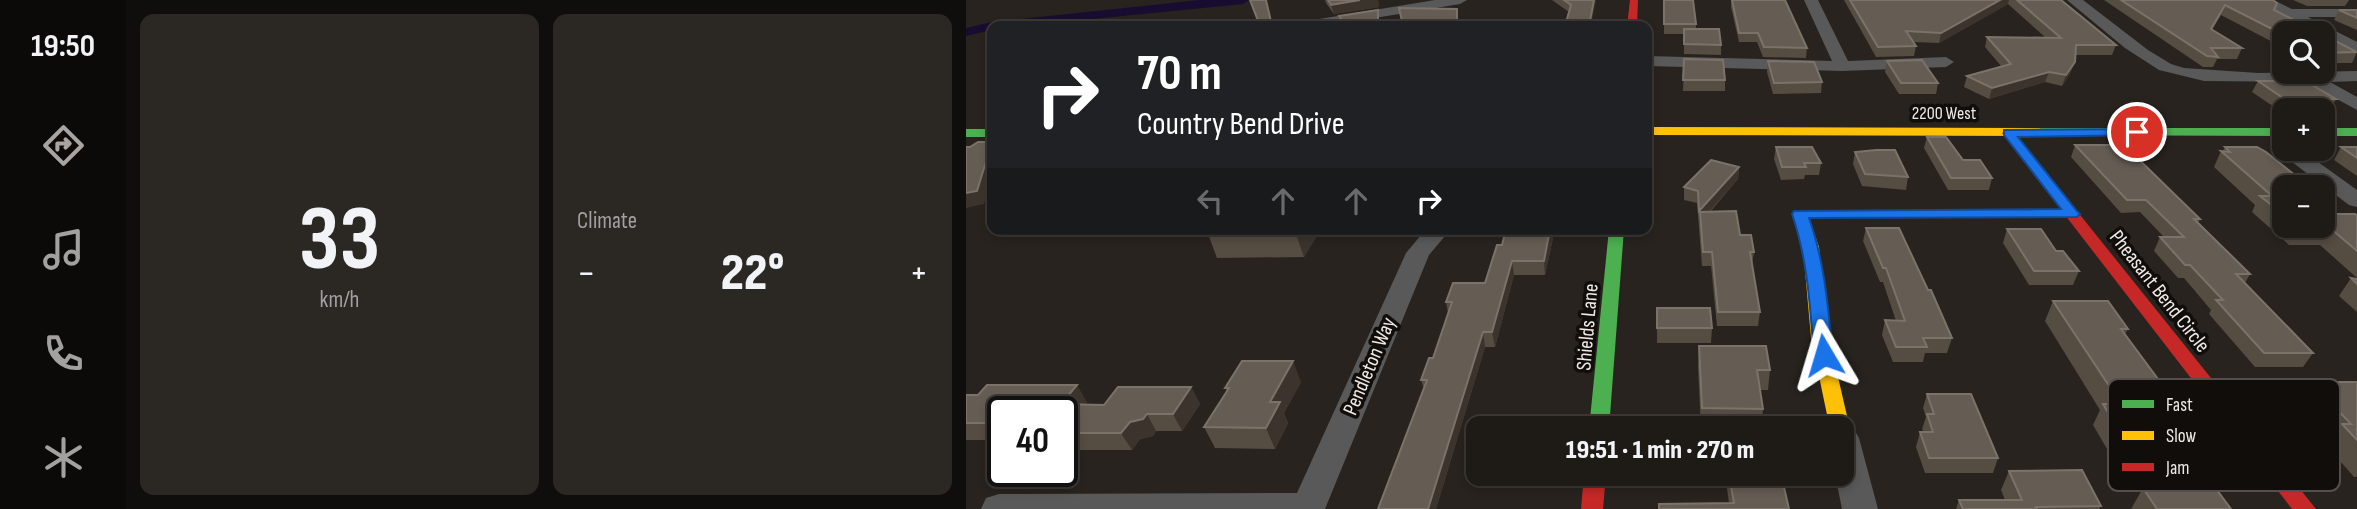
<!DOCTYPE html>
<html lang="en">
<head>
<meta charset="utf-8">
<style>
  :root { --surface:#1e1a16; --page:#2b2723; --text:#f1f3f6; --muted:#a1a1a1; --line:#3c3835; --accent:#a9a49f }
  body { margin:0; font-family:"Sofia Sans Condensed",sans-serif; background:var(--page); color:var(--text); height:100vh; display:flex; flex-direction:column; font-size:26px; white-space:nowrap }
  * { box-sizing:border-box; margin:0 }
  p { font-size:23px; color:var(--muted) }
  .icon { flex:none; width:38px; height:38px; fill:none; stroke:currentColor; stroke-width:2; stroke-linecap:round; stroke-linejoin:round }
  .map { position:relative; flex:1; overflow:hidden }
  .sheet { display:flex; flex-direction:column; gap:14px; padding:14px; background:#100e0c; width:840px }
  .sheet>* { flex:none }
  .top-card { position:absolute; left:21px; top:21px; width:665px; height:214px; border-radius:14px; box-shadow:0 4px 10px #0003,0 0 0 2px var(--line); background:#202124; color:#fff; overflow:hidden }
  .controls { position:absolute; left:1306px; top:21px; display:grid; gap:14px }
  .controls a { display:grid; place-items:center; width:63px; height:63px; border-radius:14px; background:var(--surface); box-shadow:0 4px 10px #0003,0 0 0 2px var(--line); font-size:35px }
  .speed { position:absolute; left:21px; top:396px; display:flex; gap:14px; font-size:35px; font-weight:700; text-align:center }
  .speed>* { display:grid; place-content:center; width:91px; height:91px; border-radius:50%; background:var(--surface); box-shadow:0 4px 10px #0003,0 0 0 2px var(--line); line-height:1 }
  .speed .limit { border:4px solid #111; border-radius:10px; background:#fff; color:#111 }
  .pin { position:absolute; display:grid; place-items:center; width:60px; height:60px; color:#fff; margin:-30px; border:4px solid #fff; border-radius:50%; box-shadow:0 2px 7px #0007 }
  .me { position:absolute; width:77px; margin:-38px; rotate:353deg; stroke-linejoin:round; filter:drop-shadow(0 0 5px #0008) }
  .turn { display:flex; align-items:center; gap:24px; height:147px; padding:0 35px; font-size:32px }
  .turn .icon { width:91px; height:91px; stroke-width:2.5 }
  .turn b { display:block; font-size:49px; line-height:60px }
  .lanes { display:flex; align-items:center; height:66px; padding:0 35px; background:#0003; justify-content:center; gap:35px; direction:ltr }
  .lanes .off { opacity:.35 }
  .big { font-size:52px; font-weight:800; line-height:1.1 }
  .sheet .card { flex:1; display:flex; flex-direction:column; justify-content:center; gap:10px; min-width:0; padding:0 24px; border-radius:14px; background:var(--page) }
  .sheet .dial { align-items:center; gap:0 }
  .dial b { font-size:91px; line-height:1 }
  .heat { display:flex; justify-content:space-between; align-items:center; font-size:38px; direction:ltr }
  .sheet .tiles { flex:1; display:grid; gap:14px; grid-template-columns:repeat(2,1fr) }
  .trip { position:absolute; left:500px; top:416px; width:388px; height:70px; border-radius:14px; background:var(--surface); box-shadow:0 4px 10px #0003,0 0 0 2px var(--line); font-weight:800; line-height:70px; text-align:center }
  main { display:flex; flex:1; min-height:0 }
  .tabs { display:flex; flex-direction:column; width:126px; justify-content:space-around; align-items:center; background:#0c0a09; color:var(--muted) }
  .tabs .icon { width:49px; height:49px }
  .tabs .selected { color:var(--accent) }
  .tabs b { font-size:32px; color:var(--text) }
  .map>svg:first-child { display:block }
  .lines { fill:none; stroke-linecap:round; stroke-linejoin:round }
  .canal { fill:#190c31; fill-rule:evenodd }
  .street { fill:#595959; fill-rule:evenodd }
  .fast { fill:#4caf50; fill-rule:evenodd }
  .slow { fill:#ffc107; fill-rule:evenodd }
  .jam { fill:#c62828; fill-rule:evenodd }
  .wall { fill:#554c42 }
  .shaded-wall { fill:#3c342c }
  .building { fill:#655d54; stroke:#7b736a; stroke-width:2 }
  .route { fill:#1a73e8; stroke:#114b97; stroke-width:2 }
  .labels { text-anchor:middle; stroke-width:7; stroke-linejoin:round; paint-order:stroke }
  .far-street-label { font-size:18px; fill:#efeae5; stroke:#110d0a }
  .street-label { font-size:21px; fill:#efeae5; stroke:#110d0a }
  .key { fill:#110d0a; stroke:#544f4c; stroke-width:2 }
  .key-label { font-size:19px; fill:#efeae5 }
</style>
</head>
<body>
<main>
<nav class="tabs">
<b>19:50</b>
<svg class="icon selected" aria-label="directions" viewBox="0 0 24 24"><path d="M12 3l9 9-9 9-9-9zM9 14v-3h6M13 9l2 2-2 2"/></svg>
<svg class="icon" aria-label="music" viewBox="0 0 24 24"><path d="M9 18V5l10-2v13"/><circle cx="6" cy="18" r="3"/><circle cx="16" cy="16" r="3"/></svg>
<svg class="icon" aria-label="phone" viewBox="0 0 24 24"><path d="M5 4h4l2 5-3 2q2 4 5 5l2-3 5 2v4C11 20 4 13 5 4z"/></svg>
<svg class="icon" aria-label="climate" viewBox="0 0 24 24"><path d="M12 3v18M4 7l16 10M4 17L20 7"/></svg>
</nav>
<section class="sheet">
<div class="tiles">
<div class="card dial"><b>33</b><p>km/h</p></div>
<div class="card"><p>Climate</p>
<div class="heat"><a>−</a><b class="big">22°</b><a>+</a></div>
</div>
</div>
</section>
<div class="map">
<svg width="1391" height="509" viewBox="0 0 1391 509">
  <rect width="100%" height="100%" fill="#28231e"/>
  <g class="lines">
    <path class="canal" d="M234 0H283L277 4 56 26H26V30L0 36V28L26 22Z"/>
    <g class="street">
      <path d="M469 0H501L494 4 360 26H328L335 22Z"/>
      <path d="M838 0H852L882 61 980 57 988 62 980 67 876 71 681 66V56L866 61Z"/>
      <path d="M1101 0H1117L1182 50 1205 64 1218 68 1292 73 1391 71V81L1364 82 1391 97V110L1340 82 1238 81 1193 70 1159 48Z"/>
      <path d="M1290 0H1307L1326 9H1391V17H1342L1391 42V53Z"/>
      <path d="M1318 144V149H1334L1391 190V207L1383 205 1314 153 1311 149Z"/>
      <path d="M460 229H485L463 255 359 509H15L20 498 33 494 331 493 440 253Z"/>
      <path d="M877 425 888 429 893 438 912 509H876L869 474H877V429H866Z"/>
    </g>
    <g class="fast">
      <path d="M1073 128H1318V136L1069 135 1067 132Z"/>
      <rect x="1356" y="128" width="35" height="8"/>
      <rect x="0" y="129" width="26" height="8"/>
      <path d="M643 229H658L643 429H623Z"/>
    </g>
    <g class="slow">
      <path d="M681 127 1073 128 1079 132 1073 136 681 135Z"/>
      <path d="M834 210H1106L1113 214 1106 218H843L853 247 863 338 884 429 881 435 877 436V429H864L845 338 837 247 827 214Z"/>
    </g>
    <g class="jam">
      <path d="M664 0H672L671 26H661Z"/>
      <path d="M1042 129 1046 130 1350 509H1326L1038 136 1036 133Z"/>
      <path d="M618 474H640L637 509H615Z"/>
    </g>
  </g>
  <g class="wall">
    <path d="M359 0H412L413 7 368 14 360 3Z"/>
    <path d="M586 0H630L603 12Z"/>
    <path d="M698 0 730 24V29L755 45V55L718 54V34H698Z"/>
    <path d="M765 0 841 48 840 58 797 57 791 42H773L765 7Z"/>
    <path d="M878 0H1095L1150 45 1146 55H1109L1105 72 1096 86 1079 82 1023 99 998 87 1001 76 1035 66 1019 47 1021 37 1080 38 1042 4 973 43 947 42 950 46 948 56 910 57Z"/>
    <path d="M1138 0H1307L1308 10 1318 33V48L1255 15 1246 30 1276 48 1271 59H1251L1247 67H1237Z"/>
    <path d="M1327 0H1383L1379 6H1341Z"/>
    <path d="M1373 10H1391V30L1368 20Z"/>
    <path d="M1356 34 1391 52 1386 63H1356Z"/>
    <path d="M718 59 759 80V91H717Z"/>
    <path d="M802 61 856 82 855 93 807 94 801 72Z"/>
    <path d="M921 61 972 83 970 94H933L919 72Z"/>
    <path d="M1292 81 1370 99 1363 111H1314L1286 92Z"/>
    <path d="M961 137 997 160 1026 178 1023 190H982L958 148Z"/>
    <path d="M1109 145 1234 219 1232 223 1284 274 1279 283 1347 353 1337 367H1289L1243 314 1245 310 1218 278H1212L1188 251 1194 237H1198L1174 212 1155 213 1105 157Z"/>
    <path d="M810 147 855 163 853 175H839L838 179 815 180 808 159Z"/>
    <path d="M1259 147 1330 176 1326 182 1318 187V226H1356L1368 214 1391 216V278L1354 245H1323L1286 212 1289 205 1248 167 1255 151H1257Z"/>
    <path d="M1375 147H1391V176L1368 160Z"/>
    <path d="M889 152 942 177 940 190 896 186 887 164Z"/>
    <path d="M773 167 772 179 744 212 774 235 788 252 786 265 794 312 792 326H751L745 266H736L731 203 718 200V187Z"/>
    <path d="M900 228 986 338 981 353H959L957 362H927L916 335 919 320 930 321 917 282H914L897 241Z"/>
    <path d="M355 229 338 257 251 258 242 234Z"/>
    <path d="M540 229H589L579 275H548L529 347H519L470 509H412L458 389 455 380 467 358 482 313 480 302 519 283 536 245Z"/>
    <path d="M1041 229 1090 251 1113 271 1107 285H1063L1037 243Z"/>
    <path d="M1385 278 1391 279V312L1373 296Z"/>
    <path d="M1087 301 1162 329 1159 334 1195 383 1217 406 1213 412 1247 459 1238 472 1265 509H1165L1177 488H1182L1159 449H1141L1127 425 1134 410 1079 321Z"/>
    <path d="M691 308 746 328 745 343H691Z"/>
    <path d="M733 346 804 370 802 390H794L797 409 795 429H735L732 367Z"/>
    <path d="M335 382 318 413 322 423 309 449 249 448 238 427 261 391 259 388Z"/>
    <path d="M1345 382H1391V477H1388L1360 445 1364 440 1331 403Z"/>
    <path d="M225 387 234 404 216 431H190L187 436 174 439 166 450H96V411H37V440H0V395L121 402 119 404 138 405Z"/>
    <path d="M961 394 1032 458 1027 473H959L950 447 954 432H958L956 429 960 417 957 408Z"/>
    <path d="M1043 471 1135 506 1133 509H990L993 500H1039L1035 490Z"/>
    <path d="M759 474H815L823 509 763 503Z"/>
  </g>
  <g class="shaded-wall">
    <path d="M394 0H412L413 7 368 14 365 5Z"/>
    <path d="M628 0H630L625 26 624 21Z"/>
    <path d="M1034 0H1043L1042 4 973 43 975 33Z"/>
    <path d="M491 9 493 26H437Z"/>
    <path d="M412 10 414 26H403Z"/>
    <path d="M1109 62 1105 72 1096 86 1100 75Z"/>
    <path d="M1083 72 1079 82 1023 99 1026 88Z"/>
    <path d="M26 142V176L18 204 0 208V193Z"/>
    <path d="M773 167 772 179 734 222V212L733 224V211Z"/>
    <path d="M333 229H355L338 257 330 234Z"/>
    <path d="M584 229H589L579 275 578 261Z"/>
    <path d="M546 261 548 275 529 347 526 332Z"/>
    <path d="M517 332 519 347 470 509H462Z"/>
    <path d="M327 361 335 382 318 413 322 423 309 449 300 428 304 402Z"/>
    <path d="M111 385 121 402 106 421 95 404Z"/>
    <path d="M225 387 234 404 216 431 207 414Z"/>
    <path d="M181 414 190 431 187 436 174 439 166 450 155 433 164 422Z"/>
  </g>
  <g class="building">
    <path d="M284 0H300L306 26H294Z"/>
    <path d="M362 0H394L365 5Z"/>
    <path d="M598 0H628L624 21 625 26H599L605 5Z"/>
    <path d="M698 0H727L730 24H698Z"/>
    <path d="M766 0H819L841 48 798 47 792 33H773Z"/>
    <path d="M884 0H1034L975 33 940 31 950 46 912 47Z"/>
    <path d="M1051 0H1095L1150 45H1110L1109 62 1100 75 1083 72 1026 88 1001 76 1045 64 1021 37 1095 38Z"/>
    <path d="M1155 0H1307L1311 3 1308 10 1354 33H1318V35L1259 5 1245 29 1276 48H1245L1252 57 1241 56Z"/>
    <path d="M433 8 491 9V20L437 26Z"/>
    <path d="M412 10V19L403 26H367L376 20 373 16Z"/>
    <path d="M1373 10H1391V18Z"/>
    <path d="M718 29H753L755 45 718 44Z"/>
    <path d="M1356 34 1391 52 1356 53Z"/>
    <path d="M718 59 757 60 759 80H717Z"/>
    <path d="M956 60 972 83H935L921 61Z"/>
    <path d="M802 61 848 62 856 82 808 83Z"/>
    <path d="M1292 81H1339L1370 99 1320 100Z"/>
    <path d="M961 137H980L997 160H1014L1026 178H985Z"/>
    <path d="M12 142H26L11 191 0 193V147H4Z"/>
    <path d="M1109 145H1158L1234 219H1228L1284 274H1270L1347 353H1298L1250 300H1257L1224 265H1219L1194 237H1218L1180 200H1161Z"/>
    <path d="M810 147H846L855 163H838L840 167H816Z"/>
    <path d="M1259 147H1291L1300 152 1330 176 1318 175 1333 187H1318V215L1294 196H1306L1255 151 1264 152Z"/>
    <path d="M1375 147H1391V158Z"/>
    <path d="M910 150H929L942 177 899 174 889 152Z"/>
    <path d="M745 160 773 167 733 211 732 191 718 187Z"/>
    <path d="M1356 205 1368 214H1389L1391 216V251L1364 228H1333L1330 226H1356Z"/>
    <path d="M770 211 774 235H785L788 252H784L794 312H752L746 252H737L734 212Z"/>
    <path d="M900 228H933L962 290H965L986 338H957L961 347H930L919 320 939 321 920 268H917Z"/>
    <path d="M246 229H333L330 234H242Z"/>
    <path d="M540 229H584L578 261H546L526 332H517L462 509H412L461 380H455L463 358H467L486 302H480L487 283H519L531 245H536Z"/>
    <path d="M1041 229H1075L1090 251H1097L1113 271H1068Z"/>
    <path d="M1385 278 1391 279V284Z"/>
    <path d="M1087 301H1142L1162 329H1155L1195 383H1201L1217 406H1209L1247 459H1228L1265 509H1191L1177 488H1199L1196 484H1206L1170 428H1151L1137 404H1155Z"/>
    <path d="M691 308H744L746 328H691Z"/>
    <path d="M733 346H800L804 370H791L797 409 736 408Z"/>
    <path d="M276 361H327L304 402H314L300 428 238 427 263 388H259Z"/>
    <path d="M1345 382H1391V440L1376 424H1385Z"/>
    <path d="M21 385H111L95 404 138 405 152 387H225L207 414H181L177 419 164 422 155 433H96V411H37V423H0V395H12Z"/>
    <path d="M961 394H1005L1032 458H963L954 432H967L961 414H968Z"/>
    <path d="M1116 470 1135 506 1070 507 1071 509H997L993 500H1056L1043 471Z"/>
    <path d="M763 474H815L823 509H693V504L768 503Z"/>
  </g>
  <path class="route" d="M1171 129 1175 130V135L1052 137 1111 211 1114 214 1111 217 843 218C859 263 862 308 867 355L864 360H851L848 355C844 307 842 261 826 214L828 211 1095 209 1038 135V130Z"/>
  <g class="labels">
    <g class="far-street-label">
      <text x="978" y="119">2200 West</text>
    </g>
    <g class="street-label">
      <text transform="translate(1194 291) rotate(52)" y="7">Pheasant Bend Circle</text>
      <text transform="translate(621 327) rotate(-85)" y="7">Shields Lane</text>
      <text transform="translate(403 366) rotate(-67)" y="7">Pendleton Way</text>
    </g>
  </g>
  <rect x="1142" y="379" width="232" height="112" rx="10" class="key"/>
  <rect x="1156" y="400" width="32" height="8" fill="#4caf50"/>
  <rect x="1156" y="431" width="32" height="9" fill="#ffc107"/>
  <rect x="1156" y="463" width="32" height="8" fill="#c62828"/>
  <g class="key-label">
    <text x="1200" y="411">Fast</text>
    <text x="1200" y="442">Slow</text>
    <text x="1200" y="474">Jam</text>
  </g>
</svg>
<div class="controls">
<a><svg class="icon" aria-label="search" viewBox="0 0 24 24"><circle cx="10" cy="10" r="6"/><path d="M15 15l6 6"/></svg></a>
<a>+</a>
<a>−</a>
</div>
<div class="speed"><div class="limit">40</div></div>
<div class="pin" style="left:1171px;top:132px;background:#d93025"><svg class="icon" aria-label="arrive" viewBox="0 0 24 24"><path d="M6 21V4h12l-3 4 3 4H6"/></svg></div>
<svg class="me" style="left:858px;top:355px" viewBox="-20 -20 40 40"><path d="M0-17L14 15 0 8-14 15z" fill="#1a73e8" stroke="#fff" stroke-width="4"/></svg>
<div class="trip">19:51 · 1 min · 270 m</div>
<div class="top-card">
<div class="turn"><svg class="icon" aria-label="right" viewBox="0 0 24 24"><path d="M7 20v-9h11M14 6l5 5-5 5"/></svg><div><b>70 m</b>Country Bend Drive</div></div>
<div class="lanes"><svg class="icon off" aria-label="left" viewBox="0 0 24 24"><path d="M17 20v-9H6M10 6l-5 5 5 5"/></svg><svg class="icon off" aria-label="ahead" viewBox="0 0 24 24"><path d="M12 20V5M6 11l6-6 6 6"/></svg><svg class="icon off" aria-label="ahead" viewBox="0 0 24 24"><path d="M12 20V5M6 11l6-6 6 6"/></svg><svg class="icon" aria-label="right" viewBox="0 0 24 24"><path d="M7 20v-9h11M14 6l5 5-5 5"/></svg></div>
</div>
</div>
</main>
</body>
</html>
